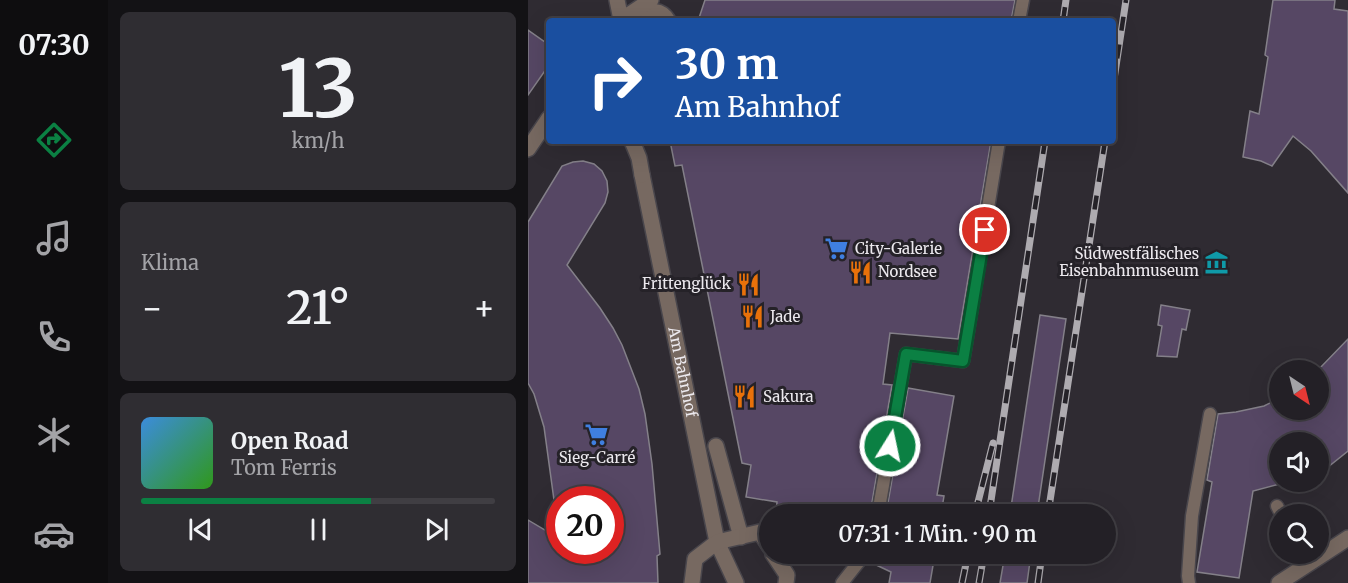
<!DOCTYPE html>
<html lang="de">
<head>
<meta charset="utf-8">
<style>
  :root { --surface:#232026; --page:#2f2d32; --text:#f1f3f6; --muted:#a3a3a7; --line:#403e43; --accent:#0b8043 }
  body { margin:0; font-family:Merriweather,serif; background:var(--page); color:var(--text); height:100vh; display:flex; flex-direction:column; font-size:22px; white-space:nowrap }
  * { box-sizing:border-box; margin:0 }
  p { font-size:20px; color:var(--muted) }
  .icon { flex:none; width:33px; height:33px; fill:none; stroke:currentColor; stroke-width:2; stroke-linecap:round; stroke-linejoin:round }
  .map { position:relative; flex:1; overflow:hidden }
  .sheet { display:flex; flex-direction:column; gap:12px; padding:12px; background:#131215; width:420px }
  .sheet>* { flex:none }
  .top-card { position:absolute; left:18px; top:18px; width:570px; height:126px; border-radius:6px; box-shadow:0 6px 24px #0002,0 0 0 2px var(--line); background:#1a4fa0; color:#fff; overflow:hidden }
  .needle { width:39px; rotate:145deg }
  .controls { position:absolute; left:741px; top:360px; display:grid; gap:12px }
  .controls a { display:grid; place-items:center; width:60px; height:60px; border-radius:50%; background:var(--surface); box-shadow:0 6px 24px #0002,0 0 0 2px var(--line); font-size:30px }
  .speed { position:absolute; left:18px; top:486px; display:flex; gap:12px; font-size:30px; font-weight:700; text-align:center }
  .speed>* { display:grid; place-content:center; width:78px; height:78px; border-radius:50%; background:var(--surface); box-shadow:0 6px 24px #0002,0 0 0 2px var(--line); line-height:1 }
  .speed .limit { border:9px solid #d22; background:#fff; color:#111 }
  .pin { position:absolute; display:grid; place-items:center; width:51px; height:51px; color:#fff; margin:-26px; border:3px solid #fff; border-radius:50%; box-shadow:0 2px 6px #0007 }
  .me { position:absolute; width:66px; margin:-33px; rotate:10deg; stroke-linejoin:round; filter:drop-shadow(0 0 4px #0008) }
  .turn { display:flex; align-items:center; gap:21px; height:126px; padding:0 30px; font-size:27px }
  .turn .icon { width:78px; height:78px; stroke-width:2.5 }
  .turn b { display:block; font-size:42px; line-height:51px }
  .big { font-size:45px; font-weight:600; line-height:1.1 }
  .sheet .tile { flex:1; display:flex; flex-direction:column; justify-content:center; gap:9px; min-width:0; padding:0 21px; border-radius:9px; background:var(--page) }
  .sheet .dial { align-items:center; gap:0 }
  .dial b { font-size:78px; line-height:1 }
  .song { display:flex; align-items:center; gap:18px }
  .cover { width:72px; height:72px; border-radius:9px; background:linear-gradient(135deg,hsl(210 70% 55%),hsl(110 70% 35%)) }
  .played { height:6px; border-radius:3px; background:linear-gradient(90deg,var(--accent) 65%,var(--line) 65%) }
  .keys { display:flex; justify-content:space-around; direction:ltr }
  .heat { display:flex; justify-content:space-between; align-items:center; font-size:33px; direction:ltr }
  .trip { position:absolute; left:231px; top:504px; width:357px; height:60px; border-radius:30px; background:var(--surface); box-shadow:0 6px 24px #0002,0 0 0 2px var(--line); font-weight:600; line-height:60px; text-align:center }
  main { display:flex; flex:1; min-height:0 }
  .dock { display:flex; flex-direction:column; width:108px; justify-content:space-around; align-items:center; background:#0e0d0f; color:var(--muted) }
  .dock .icon { width:42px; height:42px }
  .dock .active { color:var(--accent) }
  .dock b { font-size:27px; color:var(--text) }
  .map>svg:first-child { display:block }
  .building { fill:#564764; stroke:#848089; stroke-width:1.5 }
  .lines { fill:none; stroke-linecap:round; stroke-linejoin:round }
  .service-casing { stroke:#49464c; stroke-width:15 }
  .pedestrian-casing { stroke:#49464c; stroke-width:18 }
  .minor-casing { stroke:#49464c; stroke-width:18 }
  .tertiary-casing { stroke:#49464c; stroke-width:18 }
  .service { stroke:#776961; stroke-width:12 }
  .pedestrian { stroke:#776961; stroke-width:15 }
  .minor { stroke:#776961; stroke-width:15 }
  .tertiary { stroke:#776961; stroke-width:15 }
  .rail-casing { stroke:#aeabb0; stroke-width:7 }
  .rail { stroke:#252228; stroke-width:4.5; stroke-dasharray:14; stroke-linecap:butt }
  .route-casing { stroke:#07532c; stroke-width:15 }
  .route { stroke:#0b8043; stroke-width:10 }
  .labels { text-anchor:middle; stroke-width:6; stroke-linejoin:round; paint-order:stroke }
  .poi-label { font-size:15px; fill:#ece9ee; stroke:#252228; text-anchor:start }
  .street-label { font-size:15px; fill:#ece9ee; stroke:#252228 }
</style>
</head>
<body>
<main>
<nav class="dock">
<b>07:30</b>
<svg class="icon active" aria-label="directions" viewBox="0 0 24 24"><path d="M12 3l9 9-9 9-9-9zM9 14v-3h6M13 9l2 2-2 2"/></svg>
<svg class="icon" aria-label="music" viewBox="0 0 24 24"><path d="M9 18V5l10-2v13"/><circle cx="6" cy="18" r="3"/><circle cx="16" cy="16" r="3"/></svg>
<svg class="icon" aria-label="phone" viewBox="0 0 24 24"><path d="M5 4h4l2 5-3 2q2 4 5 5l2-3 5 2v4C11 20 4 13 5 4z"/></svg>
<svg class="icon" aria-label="climate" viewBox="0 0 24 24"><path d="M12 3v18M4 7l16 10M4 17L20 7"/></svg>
<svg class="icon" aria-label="car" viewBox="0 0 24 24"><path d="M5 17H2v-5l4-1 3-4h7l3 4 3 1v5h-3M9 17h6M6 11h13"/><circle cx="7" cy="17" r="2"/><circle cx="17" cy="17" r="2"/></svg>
</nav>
<section class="sheet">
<div class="tile dial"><b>13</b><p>km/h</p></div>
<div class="tile"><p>Klima</p>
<div class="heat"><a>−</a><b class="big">21°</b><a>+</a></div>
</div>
<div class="tile">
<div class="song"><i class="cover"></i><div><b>Open Road</b><p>Tom Ferris</p></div></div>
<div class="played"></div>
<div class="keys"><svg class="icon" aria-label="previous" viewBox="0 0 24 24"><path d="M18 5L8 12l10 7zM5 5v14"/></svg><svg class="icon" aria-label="pause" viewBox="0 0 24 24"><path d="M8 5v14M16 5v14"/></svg><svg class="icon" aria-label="next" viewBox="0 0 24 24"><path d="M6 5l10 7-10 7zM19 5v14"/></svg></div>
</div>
</section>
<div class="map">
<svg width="820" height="583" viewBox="0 0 820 583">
  <rect width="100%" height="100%" fill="#2f2b32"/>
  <g class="building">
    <path d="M177 0H487L483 21H170Z"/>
    <path d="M745 0H807L806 9 820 11V193L783 151 765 136 744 166 733 161 715 157 722 111 731 114 740 57 737 55Z"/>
    <path d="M0 30 21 45V65L0 95Z"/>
    <path d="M142 141H463L430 339 362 333 355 384 364 385 342 514H248L249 502 218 497 223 465 214 463 154 165 147 166Z"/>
    <path d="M55 161 66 164 74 171 79 181 80 192 77 203 39 265 72 308 85 328 94 345 111 389 117 414 124 464 132 554 129 556 130 583H0V520L32 539V550H82V500H26L16 427 6 394 0 383V222L34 166 45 162Z"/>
    <path d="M633 305 662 310 658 330 654 329 649 357 629 356 634 326 630 325Z"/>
    <path d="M512 315 538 319 509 514H482Z"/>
    <path d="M820 339V451L790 475V442H752V484L725 491 711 578 669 572 684 482 679 480 690 414 708 412 736 406 752 398V410H790V370Z"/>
    <path d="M380 388 426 396 409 495 416 496 413 514H358Z"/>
    <path d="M345 554H407L402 583H361L363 572 342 562Z"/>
    <path d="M477 554H503L499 583H472Z"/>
  </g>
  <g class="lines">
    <defs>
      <g id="service">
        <path d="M107 14C121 9 134 6 142 21"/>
        <path d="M491 21 495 0"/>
        <path d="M749 506 753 514"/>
        <path d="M350 514 378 354 435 361 471 141"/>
        <path d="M773 554 778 565"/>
        <path d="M314 583 337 554"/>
        <path d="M661 583 660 576 664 516 682 414"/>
      </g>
      <g id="pedestrian">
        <path id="s1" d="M114 175 189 542 208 583"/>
        <path d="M188 446 213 537"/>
        <path d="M245 554 259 575 258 583"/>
        <path d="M164 583 167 559 189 542 232 532 242 547"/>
      </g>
      <g id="minor">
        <path d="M104 141 111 158 114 175"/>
        <path d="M0 149 21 118"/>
        <path d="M751 583 820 538"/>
      </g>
      <path id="tertiary" d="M89 0 93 20 123 0"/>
    </defs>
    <use href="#service" class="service-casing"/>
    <use href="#pedestrian" class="pedestrian-casing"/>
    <use href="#minor" class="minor-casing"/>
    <use href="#tertiary" class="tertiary-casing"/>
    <use href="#service" class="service"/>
    <use href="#pedestrian" class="pedestrian"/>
    <use href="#minor" class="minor"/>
    <use href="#tertiary" class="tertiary"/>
    <defs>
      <g id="rail">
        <path d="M535 21 538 0"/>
        <path d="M585 86 598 0"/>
        <path d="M447 514 465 443"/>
        <path d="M461 514 517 141"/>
        <path d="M520 514 577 141"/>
        <path d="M434 583 440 554"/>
        <path d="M451 583 456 554"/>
        <path d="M510 583 514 554"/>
      </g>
    </defs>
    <use href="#rail" class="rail-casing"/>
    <use href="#rail" class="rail"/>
  </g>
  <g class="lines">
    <defs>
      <path id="route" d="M362 446 378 354 435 361 457 230"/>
    </defs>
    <use href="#route" class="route-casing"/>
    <use href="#route" class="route"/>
  </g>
  <defs>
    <symbol id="supermarket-bare" viewBox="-9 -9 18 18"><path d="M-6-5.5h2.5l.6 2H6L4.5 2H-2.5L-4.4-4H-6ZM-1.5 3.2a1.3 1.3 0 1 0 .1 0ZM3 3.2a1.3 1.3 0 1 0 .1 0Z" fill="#3f7fe0" stroke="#252228" stroke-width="2.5" paint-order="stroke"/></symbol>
    <symbol id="museum-bare" viewBox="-9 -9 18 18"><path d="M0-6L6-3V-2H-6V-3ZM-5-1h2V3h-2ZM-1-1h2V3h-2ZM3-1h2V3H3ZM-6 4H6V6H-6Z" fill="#0f9aa8" stroke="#252228" stroke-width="2.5" paint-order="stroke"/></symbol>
    <symbol id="restaurant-bare" viewBox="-9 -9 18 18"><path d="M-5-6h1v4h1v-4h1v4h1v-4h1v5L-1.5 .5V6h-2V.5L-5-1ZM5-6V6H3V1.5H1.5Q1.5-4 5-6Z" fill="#e8710a" stroke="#252228" stroke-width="2.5" paint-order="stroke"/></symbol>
  </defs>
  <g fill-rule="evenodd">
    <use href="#supermarket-bare" x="292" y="232" width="33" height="33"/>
    <use href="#museum-bare" x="672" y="246" width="33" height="33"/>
    <use href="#restaurant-bare" x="316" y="256" width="33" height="33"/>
    <use href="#restaurant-bare" x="204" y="268" width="33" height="33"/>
    <use href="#restaurant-bare" x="208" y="300" width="33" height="33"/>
    <use href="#restaurant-bare" x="200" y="380" width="33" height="33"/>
    <use href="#supermarket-bare" x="52" y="418" width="33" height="33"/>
  </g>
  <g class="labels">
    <g class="poi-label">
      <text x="327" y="254">City-Galerie</text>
      <text x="671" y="259" text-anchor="end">Südwestfälisches<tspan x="671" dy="17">Eisenbahnmuseum</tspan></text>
      <text x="350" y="277">Nordsee</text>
      <text x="203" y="289" text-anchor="end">Frittenglück</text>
      <text x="242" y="322">Jade</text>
      <text x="235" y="402">Sakura</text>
      <text x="69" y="463" text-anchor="middle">Sieg-Carré</text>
    </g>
    <g class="street-label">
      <text dy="5" stroke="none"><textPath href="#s1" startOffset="201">Am Bahnhof</textPath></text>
    </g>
  </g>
</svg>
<div class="controls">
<a><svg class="needle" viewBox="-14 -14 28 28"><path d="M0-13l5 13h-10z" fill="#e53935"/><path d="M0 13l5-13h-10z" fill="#a3a3a7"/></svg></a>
<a><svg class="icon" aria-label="sound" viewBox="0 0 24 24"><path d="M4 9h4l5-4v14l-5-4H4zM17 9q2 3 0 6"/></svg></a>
<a><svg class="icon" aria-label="search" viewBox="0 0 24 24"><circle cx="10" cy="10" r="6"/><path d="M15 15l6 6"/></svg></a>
</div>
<div class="speed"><div class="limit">20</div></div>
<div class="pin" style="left:457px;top:230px;background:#d93025"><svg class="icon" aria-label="arrive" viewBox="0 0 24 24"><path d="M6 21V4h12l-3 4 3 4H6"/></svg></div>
<svg class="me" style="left:362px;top:446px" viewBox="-20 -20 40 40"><circle r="17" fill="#0b8043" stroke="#fff" stroke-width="3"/><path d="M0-11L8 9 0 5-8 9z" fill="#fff"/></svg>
<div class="trip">07:31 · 1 Min. · 90 m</div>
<div class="top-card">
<div class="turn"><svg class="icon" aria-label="right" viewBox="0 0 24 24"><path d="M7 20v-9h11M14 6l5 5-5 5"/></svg><div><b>30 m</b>Am Bahnhof</div></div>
</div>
</div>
</main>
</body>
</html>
